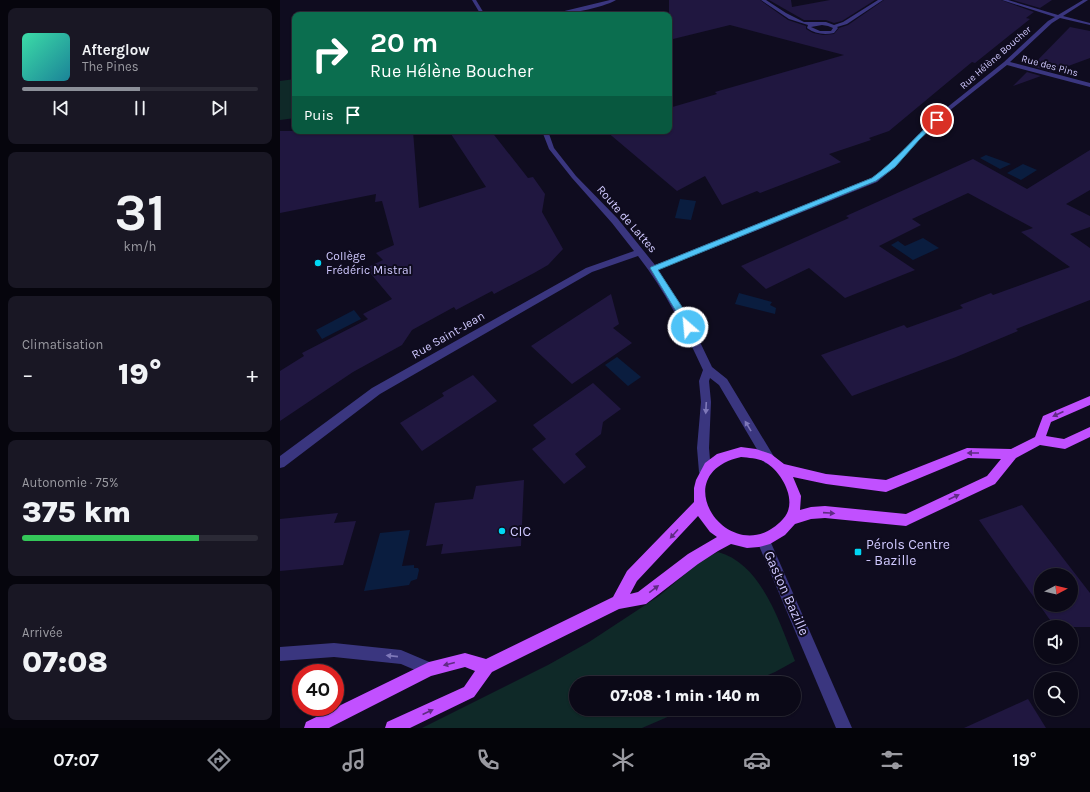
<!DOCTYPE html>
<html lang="fr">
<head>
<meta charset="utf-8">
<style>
  :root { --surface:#0b0917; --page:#191724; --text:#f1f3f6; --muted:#9a9aa1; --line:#2b2a36; --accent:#8c9099 }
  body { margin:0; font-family:Karla,sans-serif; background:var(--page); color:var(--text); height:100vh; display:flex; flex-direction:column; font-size:15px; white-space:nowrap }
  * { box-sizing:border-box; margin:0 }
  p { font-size:13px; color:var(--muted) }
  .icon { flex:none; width:22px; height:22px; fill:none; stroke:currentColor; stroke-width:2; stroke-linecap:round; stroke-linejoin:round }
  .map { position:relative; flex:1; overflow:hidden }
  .side { display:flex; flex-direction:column; gap:8px; padding:8px; background:#06050d; width:280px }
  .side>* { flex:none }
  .banner { position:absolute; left:12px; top:12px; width:380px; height:122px; border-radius:8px; box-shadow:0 1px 3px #0004,0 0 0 1px var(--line); background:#0b6e4f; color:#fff; overflow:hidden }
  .needle { width:26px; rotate:83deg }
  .controls { position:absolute; left:754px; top:568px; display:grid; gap:8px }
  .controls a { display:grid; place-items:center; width:44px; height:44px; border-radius:50%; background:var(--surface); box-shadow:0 1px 3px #0004,0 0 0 1px var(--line); font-size:20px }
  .speed { position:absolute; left:12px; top:664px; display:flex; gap:8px; font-size:20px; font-weight:700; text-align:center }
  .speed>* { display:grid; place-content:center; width:52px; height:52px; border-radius:50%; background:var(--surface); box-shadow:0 1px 3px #0004,0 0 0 1px var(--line); line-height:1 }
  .speed .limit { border:6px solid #d22; background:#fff; color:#111 }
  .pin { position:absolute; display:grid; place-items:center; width:34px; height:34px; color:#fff; margin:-17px; border:2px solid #fff; border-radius:50%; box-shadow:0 1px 4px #0007 }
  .me { position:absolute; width:44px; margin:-22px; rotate:333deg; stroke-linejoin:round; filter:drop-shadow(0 0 3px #0008) }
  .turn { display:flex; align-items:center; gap:14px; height:84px; padding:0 12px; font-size:18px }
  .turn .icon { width:52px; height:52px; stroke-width:2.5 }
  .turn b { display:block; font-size:28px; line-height:34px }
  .then { display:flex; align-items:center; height:38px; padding:0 12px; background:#0003; gap:8px; font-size:15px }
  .big { font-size:30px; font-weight:800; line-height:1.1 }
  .side .widget { flex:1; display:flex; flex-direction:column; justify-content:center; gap:6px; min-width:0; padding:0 14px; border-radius:8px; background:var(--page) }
  .side .dial { align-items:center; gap:0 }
  .dial b { font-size:52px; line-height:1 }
  .song { display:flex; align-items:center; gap:12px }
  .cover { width:48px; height:48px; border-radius:6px; background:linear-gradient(135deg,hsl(160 70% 55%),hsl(190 70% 35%)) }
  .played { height:4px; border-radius:2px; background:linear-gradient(90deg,var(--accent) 50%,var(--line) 50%) }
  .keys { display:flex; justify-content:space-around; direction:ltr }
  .heat { display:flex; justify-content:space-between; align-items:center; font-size:22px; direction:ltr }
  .charge { height:6px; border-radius:3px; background:linear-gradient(90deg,#34c759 75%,var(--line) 0) }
  .trip { position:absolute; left:289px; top:676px; width:232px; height:40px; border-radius:20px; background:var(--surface); box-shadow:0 1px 3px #0004,0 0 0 1px var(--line); font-weight:800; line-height:40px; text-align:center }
  .dock { display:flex; height:64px; justify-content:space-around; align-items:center; background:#040409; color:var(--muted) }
  .dock .icon { width:28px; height:28px }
  .dock .active { color:var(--accent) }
  .dock b { font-size:18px; color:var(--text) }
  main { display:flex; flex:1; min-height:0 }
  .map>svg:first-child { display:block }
  .green { fill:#0f2928 }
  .water { fill:#0a1d3f }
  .building { fill:#201740; fill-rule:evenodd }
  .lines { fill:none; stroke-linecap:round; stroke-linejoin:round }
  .minor { fill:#3a367f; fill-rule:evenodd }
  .major { fill:#c150ff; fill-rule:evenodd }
  .oneway { fill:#7e78b9 }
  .oneway2 { fill:#5f2b84 }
  .route { fill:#4fc3f7; stroke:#337fa1 }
  .poi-dot { fill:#00d7f4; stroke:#0f0c1f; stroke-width:1.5 }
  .labels { text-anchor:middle; stroke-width:4; stroke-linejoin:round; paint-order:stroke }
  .far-street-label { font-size:10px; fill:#d0c9ff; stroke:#0f0c1f }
  .street-label { font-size:12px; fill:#d0c9ff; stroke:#0f0c1f }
  .poi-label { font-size:12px; fill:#d0c9ff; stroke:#0f0c1f; text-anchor:start }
  .near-poi-label { font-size:14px; fill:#d0c9ff; stroke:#0f0c1f; text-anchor:start }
  .near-street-label { font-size:14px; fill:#d0c9ff; stroke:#0f0c1f }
</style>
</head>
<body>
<main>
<section class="side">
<div class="widget">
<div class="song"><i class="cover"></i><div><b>Afterglow</b><p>The Pines</p></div></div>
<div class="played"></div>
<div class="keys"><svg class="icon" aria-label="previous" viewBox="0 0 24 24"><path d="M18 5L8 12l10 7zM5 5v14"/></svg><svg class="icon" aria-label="pause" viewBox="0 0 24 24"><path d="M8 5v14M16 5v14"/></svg><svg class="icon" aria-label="next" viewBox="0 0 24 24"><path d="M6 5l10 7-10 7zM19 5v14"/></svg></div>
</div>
<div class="widget dial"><b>31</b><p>km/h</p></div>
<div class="widget"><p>Climatisation</p>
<div class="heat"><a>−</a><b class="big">19°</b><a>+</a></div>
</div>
<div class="widget"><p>Autonomie · 75%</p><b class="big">375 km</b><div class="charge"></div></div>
<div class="widget"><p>Arrivée</p><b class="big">07:08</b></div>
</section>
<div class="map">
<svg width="810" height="728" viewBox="0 0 810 728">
  <rect width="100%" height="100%" fill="#0f0c1f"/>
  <g class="green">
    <path d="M15 79V118L0 120V81Z"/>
    <path d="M438 552C482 564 499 622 515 661L495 672 469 683H296V709H406L362 728H142L268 665 309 642 379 596 422 560Z"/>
  </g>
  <g class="water">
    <path d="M706 155 731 164 720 169 700 158Z"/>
    <path d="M743 164 757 170 741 180 727 173Z"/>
    <path d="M400 199 416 201 411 220 395 218Z"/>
    <path d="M643 238 659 248 633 260 611 245 618 241 625 246Z"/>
    <path d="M459 293 492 302 490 305 496 308 495 314 455 304Z"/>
    <path d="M74 310 81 319 42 339 36 330Z"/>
    <path d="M337 357 361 377 348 386 325 365Z"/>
    <path d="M130 530 122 566 134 565V568H138L139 570 137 579 131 581 129 585 84 591 100 533Z"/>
  </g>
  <g class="building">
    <path d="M389 0H480L508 20 526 26V29L533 33 543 35 554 34 559 28 568 25 604 0H721L754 12 746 18 750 19 695 63 692 62 609 131 589 138 591 140 549 154 561 162 480 193 477 191 442 205 425 176 397 191 326 131H389V108L437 94 435 92 564 55 450 25 389 40Z"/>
    <path d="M489 0H511L512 7 550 0H595L562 21 554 23 546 20H524Z"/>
    <path d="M733 0H772L760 8Z"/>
    <path d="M790 27 810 31V58L772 72 752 66Z"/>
    <path d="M747 72 761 76 733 86Z"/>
    <path d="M0 131H133L139 208 206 187 169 131H211L248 178 253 177 265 194 262 212 283 249 268 265 254 273 214 294 212 291 176 310 174 307 132 330 122 345 73 372 0 421V371L24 356 22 353 88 319 83 314 112 299 86 268 103 260 96 253 114 245 102 201 95 202 96 194 0 213Z"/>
    <path d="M810 150V190L786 204 810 216V227L790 234 810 248V300L736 329 738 331 676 357 572 396 541 355 624 325 627 328 683 308 680 305 711 293 713 295 790 267 741 232 753 228 688 193 632 219 641 225 599 246 635 270 565 298 529 268 486 289 461 266 569 218 566 216 693 159 747 189Z"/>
    <path d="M331 294 339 324 333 328 352 343 292 384 251 346Z"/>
    <path d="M193 375 217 401 142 451 120 423 164 396 162 393Z"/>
    <path d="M313 383 341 409 323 422 321 434 295 454 306 467 284 484 252 449 266 439 253 425Z"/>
    <path d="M244 480 241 546 161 554 163 544 146 546 155 503 193 499 196 486Z"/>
    <path d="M742 505 810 593V627H775L699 520ZM761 575H791V605H761Z"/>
    <path d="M58 513 54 523 76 521 63 565 0 571V519Z"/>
    <path d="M748 699 766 728H684Z"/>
  </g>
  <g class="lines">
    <g class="minor">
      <path d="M192 0H196L205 15H201Z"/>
      <path d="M330 0H336C323 8 284 15 268 15Z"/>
      <path d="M481 0H486L506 13 524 22H546L554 25 563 22 598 0H603L567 24 557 27 558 28 554 33C544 35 535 34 527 28L528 25 509 19ZM542 25 548 26 553 28 551 31H540L531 27Z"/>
      <path d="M722 0H728L778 15 803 0H808L783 16 810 23V25L780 18 772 23 730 62 810 83V87L727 65 669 111 639 140 615 167 597 182 378 270 406 313 432 367 447 379 493 455 495 459 493 463 489 464 485 463 439 385 430 378 429 381 431 402 429 448 431 472 429 476 425 477 421 476 419 472 417 448 421 402 419 381 423 370C404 329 386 292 358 256L312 272 100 394 4 467 0 468V456L92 388 306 268 354 251 332 223 292 178 269 149 262 131H268L274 148 296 176 338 219 375 265 591 178 611 165 635 138 665 109 724 62 768 21 775 17Z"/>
      <path d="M483 535 488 536 572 728H556L477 541 478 536Z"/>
      <path d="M54 643 121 650 154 664 156 669 154 674 149 676 121 664 54 657 0 661V647Z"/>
    </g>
    <path class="major" d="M810 396V405L771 422 766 436 784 439 810 427V437L785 449 760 445 736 458 715 484 630 524 626 526 545 518 531 519 515 524 505 535 490 544 479 547 467 548 451 544 438 551 418 564 366 604 339 609 212 672 194 697 130 728H105L107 722 184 687 195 671 185 667 151 676 49 728H24L26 722 149 662 185 653 206 659 333 597 347 571 414 502V488L416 480 425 463 437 454 461 447 476 449 491 454 504 464 546 474 606 480 687 448 731 449 755 437 763 416ZM461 457C469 458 478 458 485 462 502 472 519 502 503 519 453 574 381 475 461 457ZM688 458 721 459 707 476 626 514 545 506 531 507 520 510 521 496 513 477 546 484 606 492ZM418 516 430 532 437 537 408 554 358 592 350 594 357 581Z"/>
  </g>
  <defs><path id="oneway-solid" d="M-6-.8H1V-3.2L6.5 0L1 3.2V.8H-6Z"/></defs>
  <g class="oneway">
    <use href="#oneway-solid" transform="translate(426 408) rotate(93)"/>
    <use href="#oneway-solid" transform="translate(468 426) rotate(-121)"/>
    <use href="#oneway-solid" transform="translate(112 656) rotate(-174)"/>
  </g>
  <g class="oneway2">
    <use href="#oneway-solid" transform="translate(778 414) rotate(156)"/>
    <use href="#oneway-solid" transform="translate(693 453) rotate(-180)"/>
    <use href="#oneway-solid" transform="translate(674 497) rotate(-25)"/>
    <use href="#oneway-solid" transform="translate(549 513) rotate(4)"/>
    <use href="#oneway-solid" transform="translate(394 534) rotate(132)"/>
    <use href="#oneway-solid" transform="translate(374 589) rotate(-37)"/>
    <use href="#oneway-solid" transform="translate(169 664) rotate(166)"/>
    <use href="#oneway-solid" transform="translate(148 712) rotate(-25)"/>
  </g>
  <path class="route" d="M655 119 660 120 639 140 615 167 596 181 378 270 404 310 412 327 408 330 405 329 397 313 370 268 371 267 592 178C615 161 634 138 655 119Z"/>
  <g class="poi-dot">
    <circle cx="38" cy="263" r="4"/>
    <circle cx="222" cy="531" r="4"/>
    <rect x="574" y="548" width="8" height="8" rx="2"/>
  </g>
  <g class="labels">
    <g class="far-street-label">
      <text transform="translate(715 57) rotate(-41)" y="4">Rue Hélène Boucher</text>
      <text transform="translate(770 65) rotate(15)" y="4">Rue des Pins</text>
    </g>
    <g class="street-label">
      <text transform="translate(347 219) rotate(49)" y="4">Route de Lattes</text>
      <text transform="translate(168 335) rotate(-30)" y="4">Rue Saint-Jean</text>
    </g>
    <g class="poi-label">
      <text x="46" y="260">Collège<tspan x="46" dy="14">Frédéric Mistral</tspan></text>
    </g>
    <g class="near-poi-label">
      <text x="230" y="536">CIC</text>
      <text x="586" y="549">Pérols Centre<tspan x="586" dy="16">- Bazille</tspan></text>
    </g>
    <g class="near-street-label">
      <text transform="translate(507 593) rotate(66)" y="5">Gaston Bazille</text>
    </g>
  </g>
</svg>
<div class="controls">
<a><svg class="needle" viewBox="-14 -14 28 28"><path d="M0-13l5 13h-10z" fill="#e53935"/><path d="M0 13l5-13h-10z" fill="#9a9aa1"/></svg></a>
<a><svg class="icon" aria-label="sound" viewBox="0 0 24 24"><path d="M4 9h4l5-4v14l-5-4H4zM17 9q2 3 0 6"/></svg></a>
<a><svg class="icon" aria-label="search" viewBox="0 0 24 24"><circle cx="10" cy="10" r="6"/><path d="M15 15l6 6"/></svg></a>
</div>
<div class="speed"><div class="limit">40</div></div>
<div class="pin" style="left:657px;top:120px;background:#d93025"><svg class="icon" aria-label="arrive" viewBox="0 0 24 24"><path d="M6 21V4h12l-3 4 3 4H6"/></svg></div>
<svg class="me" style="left:408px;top:327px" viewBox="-20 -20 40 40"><circle r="17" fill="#4fc3f7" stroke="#fff" stroke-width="3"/><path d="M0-11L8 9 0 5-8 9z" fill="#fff"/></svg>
<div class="trip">07:08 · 1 min · 140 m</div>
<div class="banner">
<div class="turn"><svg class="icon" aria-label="right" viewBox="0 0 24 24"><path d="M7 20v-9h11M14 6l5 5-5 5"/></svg><div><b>20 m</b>Rue Hélène Boucher</div></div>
<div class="then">Puis<svg class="icon" aria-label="arrive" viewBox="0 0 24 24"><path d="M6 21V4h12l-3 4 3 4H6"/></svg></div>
</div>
</div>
</main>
<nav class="dock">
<b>07:07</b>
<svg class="icon active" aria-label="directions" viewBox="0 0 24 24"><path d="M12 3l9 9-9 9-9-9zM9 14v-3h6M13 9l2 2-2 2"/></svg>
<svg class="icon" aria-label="music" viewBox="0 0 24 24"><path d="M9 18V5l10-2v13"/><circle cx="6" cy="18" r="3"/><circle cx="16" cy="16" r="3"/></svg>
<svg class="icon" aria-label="phone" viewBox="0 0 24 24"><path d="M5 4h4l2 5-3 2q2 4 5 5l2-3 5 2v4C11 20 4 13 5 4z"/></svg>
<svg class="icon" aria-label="climate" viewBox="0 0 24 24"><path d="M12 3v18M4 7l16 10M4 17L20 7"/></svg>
<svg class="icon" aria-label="car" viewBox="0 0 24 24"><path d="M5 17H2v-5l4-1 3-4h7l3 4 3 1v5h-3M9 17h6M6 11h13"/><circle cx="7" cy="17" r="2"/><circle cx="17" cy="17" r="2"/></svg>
<svg class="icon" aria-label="filters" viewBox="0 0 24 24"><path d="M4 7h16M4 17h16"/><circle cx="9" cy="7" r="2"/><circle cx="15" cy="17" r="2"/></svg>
<b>19°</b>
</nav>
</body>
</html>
